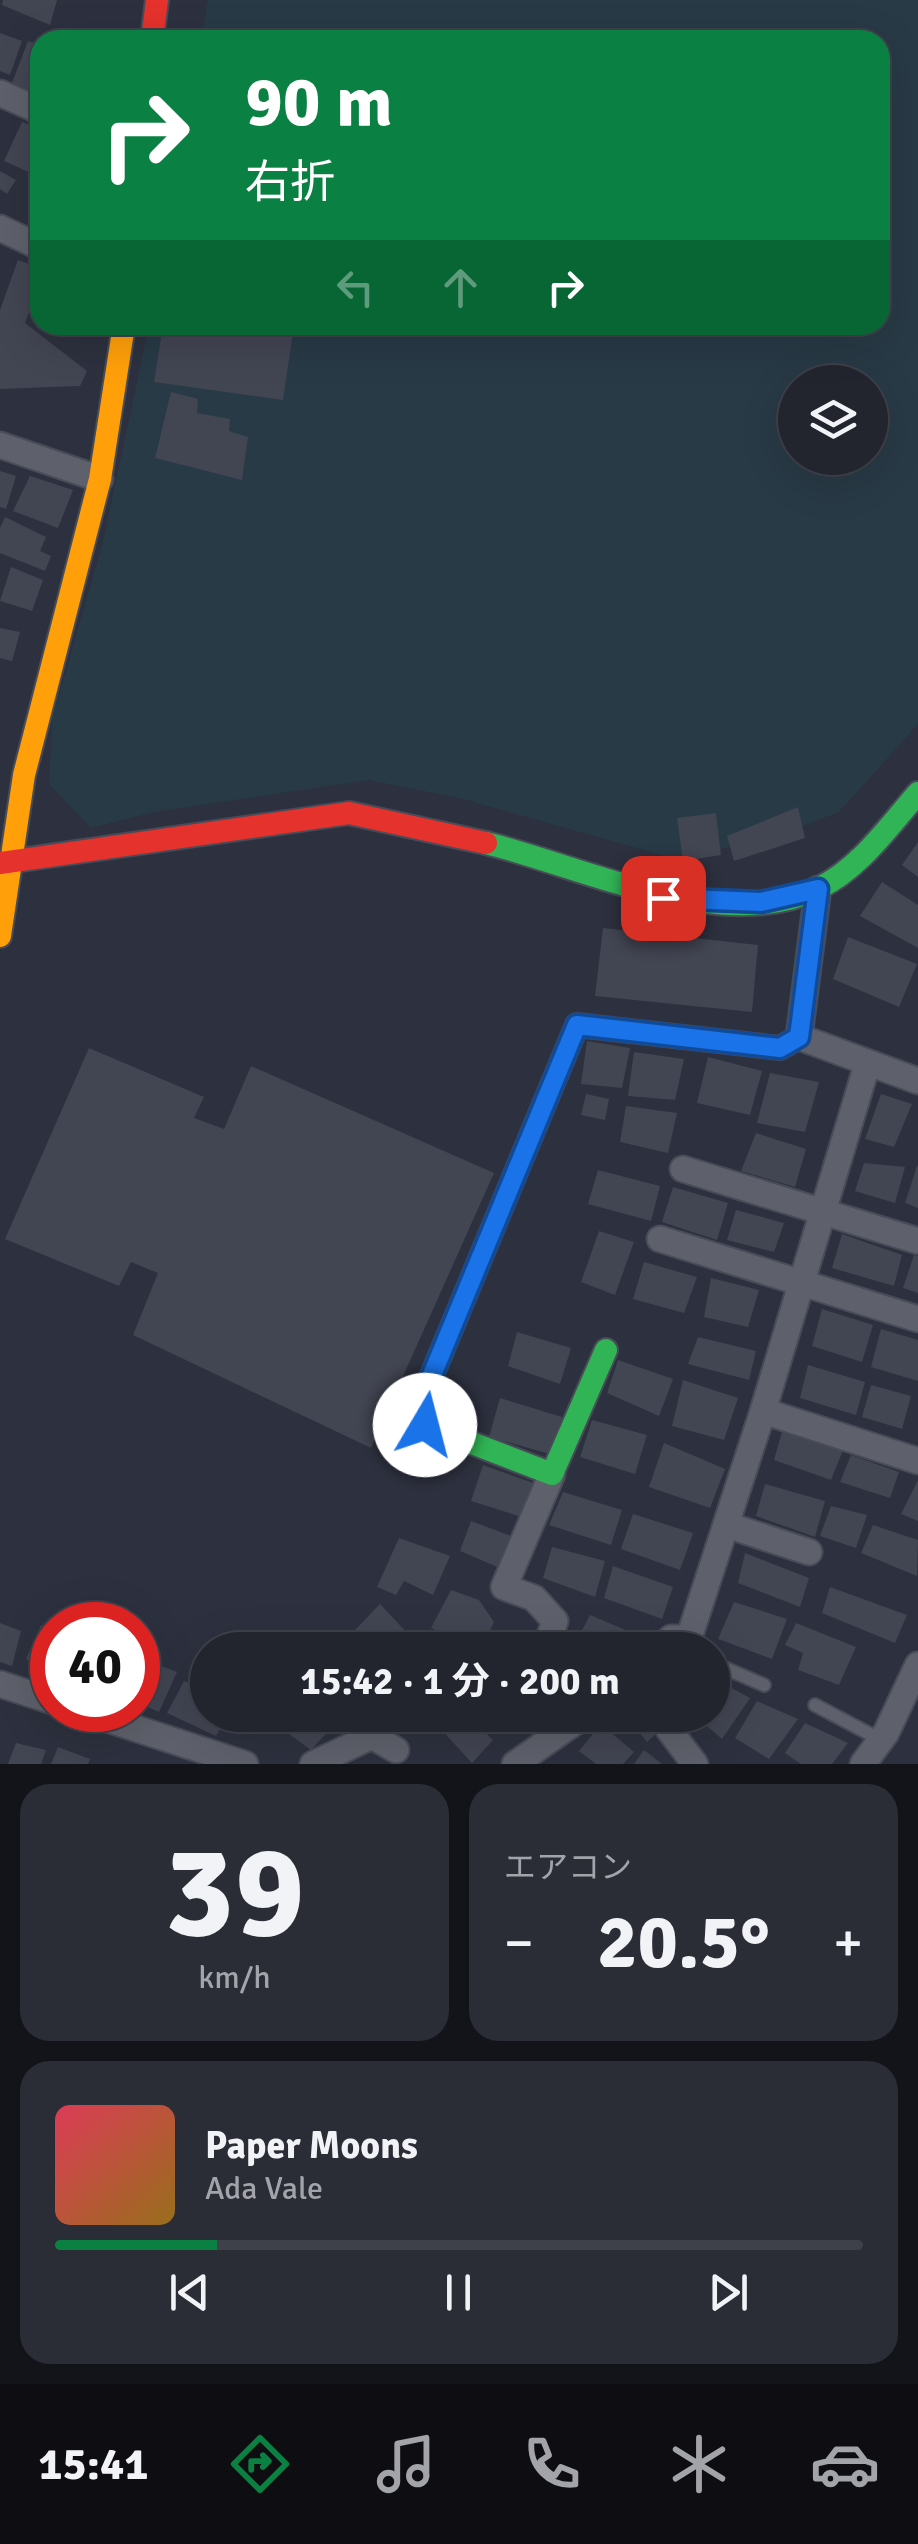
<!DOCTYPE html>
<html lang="ja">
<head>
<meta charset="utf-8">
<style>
  :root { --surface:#22242e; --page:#2a2c36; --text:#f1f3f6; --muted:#a2a4aa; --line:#3f414a; --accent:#0b8043 }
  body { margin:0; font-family:Signika,"Noto Sans JP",sans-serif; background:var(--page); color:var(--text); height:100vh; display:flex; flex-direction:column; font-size:38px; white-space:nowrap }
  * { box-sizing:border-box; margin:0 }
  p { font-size:32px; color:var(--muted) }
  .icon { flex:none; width:55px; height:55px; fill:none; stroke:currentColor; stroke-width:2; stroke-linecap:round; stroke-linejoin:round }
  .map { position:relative; height:1764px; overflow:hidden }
  .sheet { display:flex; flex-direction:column; gap:20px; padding:20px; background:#131419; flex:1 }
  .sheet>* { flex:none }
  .top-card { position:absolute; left:30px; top:30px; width:860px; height:305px; border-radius:30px; box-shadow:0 10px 40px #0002,0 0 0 2px var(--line); background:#0b8043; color:#fff; overflow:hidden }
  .fabs { position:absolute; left:778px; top:365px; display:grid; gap:20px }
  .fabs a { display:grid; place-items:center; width:110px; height:110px; border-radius:50%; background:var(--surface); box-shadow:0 10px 40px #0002,0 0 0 2px var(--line); font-size:50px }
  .speed { position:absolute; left:30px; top:1602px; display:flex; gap:20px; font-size:50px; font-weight:700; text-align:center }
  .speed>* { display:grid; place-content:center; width:130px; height:130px; border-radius:50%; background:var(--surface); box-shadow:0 10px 40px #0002,0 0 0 2px var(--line); line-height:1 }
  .speed .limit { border:15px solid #d22; background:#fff; color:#111 }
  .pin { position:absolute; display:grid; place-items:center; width:85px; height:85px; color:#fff; margin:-42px; border-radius:20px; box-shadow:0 5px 15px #0006 }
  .me { position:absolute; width:110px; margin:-55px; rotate:8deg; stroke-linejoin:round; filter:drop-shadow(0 0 8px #0008) }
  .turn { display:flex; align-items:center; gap:35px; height:210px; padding:0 50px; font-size:45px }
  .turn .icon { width:130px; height:130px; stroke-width:2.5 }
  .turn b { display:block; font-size:70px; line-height:85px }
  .lanes { display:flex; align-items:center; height:95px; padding:0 50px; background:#0003; justify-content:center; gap:50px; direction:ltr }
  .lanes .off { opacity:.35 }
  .big { font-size:75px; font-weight:700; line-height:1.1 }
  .sheet .widget { flex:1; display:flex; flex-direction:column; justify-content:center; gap:15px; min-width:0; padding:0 35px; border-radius:30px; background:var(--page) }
  .sheet .dial { align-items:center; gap:0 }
  .dial b { font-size:130px; line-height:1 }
  .song { display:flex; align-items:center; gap:30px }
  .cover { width:120px; height:120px; border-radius:15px; background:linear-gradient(135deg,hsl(350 70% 55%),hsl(40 70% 35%)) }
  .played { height:10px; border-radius:5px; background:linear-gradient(90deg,var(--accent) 20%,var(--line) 20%) }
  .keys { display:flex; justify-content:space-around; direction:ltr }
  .heat { display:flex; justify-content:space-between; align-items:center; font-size:55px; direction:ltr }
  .sheet .tiles { flex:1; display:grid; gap:20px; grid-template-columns:1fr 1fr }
  .widget:last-child { grid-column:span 2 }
  .trip { position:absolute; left:190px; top:1632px; width:540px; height:100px; border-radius:50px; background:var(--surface); box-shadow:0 10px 40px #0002,0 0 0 2px var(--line); font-weight:700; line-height:100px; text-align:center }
  .menu { display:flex; height:160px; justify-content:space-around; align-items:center; background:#0e0e12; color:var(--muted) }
  .menu .icon { width:70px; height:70px }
  .menu .current { color:var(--accent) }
  .menu b { font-size:45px; color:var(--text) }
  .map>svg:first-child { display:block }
  .green { fill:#283a46; fill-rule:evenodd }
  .building { fill:#424552 }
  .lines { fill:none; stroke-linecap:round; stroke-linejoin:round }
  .lane-casing { stroke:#484b58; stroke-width:16 }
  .street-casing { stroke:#484b58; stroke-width:29 }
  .fast-casing { stroke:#484b58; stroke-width:26 }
  .slow-casing { stroke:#484b58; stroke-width:26 }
  .jam-casing { stroke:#484b58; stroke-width:26 }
  .lane { stroke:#5e606b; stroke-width:12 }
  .street { stroke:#5e606b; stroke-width:25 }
  .fast { stroke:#30b455; stroke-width:22 }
  .slow { stroke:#ff9f0a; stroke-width:22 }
  .jam { stroke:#e5322d; stroke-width:22 }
  .route-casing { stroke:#114b97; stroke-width:25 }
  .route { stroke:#1a73e8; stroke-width:18 }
</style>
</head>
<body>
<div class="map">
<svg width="918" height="1764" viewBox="0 0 918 1764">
  <rect width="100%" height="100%" fill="#2d303e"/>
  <path class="green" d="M208 0H918V724L839 812 770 839 672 858 459 798 369 780 154 812 91 828 49 784 52 718 102 546 149 325H880V40H201ZM795 382H870V458H795Z"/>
  <g class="building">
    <path d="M3 0H57L50 25 2 5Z"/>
    <path d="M0 33 22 41 10 75 0 71Z"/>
    <path d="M28 41 40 45V100L10 88Z"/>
    <path d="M22 122 40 129V177L4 161Z"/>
    <path d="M0 171 16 180 7 194 0 189Z"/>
    <path d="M18 260 40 268V283L25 323 87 371 80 386 0 389V310Z"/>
    <path d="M163 325H294L283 400 154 382Z"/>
    <path d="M171 392 198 399 197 413 230 419 229 431 248 437 242 480 155 458Z"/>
    <path d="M0 471 16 476 6 509 0 507Z"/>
    <path d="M30 476 73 490 58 528 13 511Z"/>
    <path d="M5 517 46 537 40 551 51 556 45 571 0 553V528Z"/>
    <path d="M11 567 43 580 32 611 0 601Z"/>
    <path d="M0 628 20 632 12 661 0 658Z"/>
    <path d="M798 807 805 838 734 861 727 836Z"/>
    <path d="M716 813 721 855 683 861 677 818Z"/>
    <path d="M918 842V877L902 865Z"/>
    <path d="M882 882 918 905V948L860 916Z"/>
    <path d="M603 928 758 945 752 1012 595 996Z"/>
    <path d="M848 937 917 964 899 1007 833 979Z"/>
    <path d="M587 1041 630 1048 622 1088 581 1084Z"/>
    <path d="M89 1048 204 1097 194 1118 224 1129 251 1066 494 1173 371 1448 133 1335 158 1273 131 1262 119 1286 5 1239Z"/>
    <path d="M634 1052 684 1059 675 1100 628 1096Z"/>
    <path d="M708 1057 762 1071 750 1115 697 1103Z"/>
    <path d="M770 1073 819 1082 805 1132 757 1123Z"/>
    <path d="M586 1094 609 1099 605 1120 581 1115Z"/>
    <path d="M881 1094 912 1104 894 1147 865 1139Z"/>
    <path d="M626 1106 677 1113 668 1153 620 1142Z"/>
    <path d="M756 1133 806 1149 795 1187 741 1171Z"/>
    <path d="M864 1163 905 1167 895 1203 855 1191Z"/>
    <path d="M917 1166H918V1208L905 1203Z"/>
    <path d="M598 1170 660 1186 651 1221 588 1204Z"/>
    <path d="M673 1187 728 1203 717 1240 662 1222Z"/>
    <path d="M736 1210 784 1223 774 1252 727 1240Z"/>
    <path d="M599 1231 634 1242 615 1295 581 1282Z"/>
    <path d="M842 1234 902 1255 894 1286 832 1268Z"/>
    <path d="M914 1255 918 1256V1293L903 1288Z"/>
    <path d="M644 1262 697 1277 684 1313 633 1299Z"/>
    <path d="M711 1278 759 1290 748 1327 704 1317Z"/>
    <path d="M822 1309 873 1325 862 1362 812 1346Z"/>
    <path d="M881 1329 918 1340V1381L871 1367Z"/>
    <path d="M517 1332 571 1348 560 1384 508 1366Z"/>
    <path d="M698 1337 756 1351 749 1380 688 1364Z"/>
    <path d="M618 1360 673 1379 659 1416 607 1393Z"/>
    <path d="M808 1365 865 1382 856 1415 800 1398Z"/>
    <path d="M683 1380 738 1398 724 1440 672 1426Z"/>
    <path d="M871 1385 911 1396 902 1429 862 1417Z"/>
    <path d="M500 1398 562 1417 550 1454 489 1437Z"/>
    <path d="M592 1420 647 1435 635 1474 580 1457Z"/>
    <path d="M782 1432 843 1450 831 1480 774 1460Z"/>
    <path d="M664 1443 725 1469 710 1508 649 1487Z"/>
    <path d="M851 1455 899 1472 890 1498 840 1482Z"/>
    <path d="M483 1465 539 1485 528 1519 471 1501Z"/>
    <path d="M918 1480V1521L901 1514Z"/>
    <path d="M765 1484 825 1501 815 1537 756 1516Z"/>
    <path d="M563 1492 622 1510 611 1545 549 1525Z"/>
    <path d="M831 1506 867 1515 856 1548 820 1536Z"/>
    <path d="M633 1514 693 1533 680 1570 621 1549Z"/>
    <path d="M471 1521 514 1537 502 1569 460 1551Z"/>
    <path d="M873 1525 918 1540 917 1576 861 1553Z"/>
    <path d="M399 1538 450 1556 433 1595 404 1581 396 1595 377 1587Z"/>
    <path d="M552 1547 605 1561 595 1597 543 1578Z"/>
    <path d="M745 1553 809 1578 800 1607 738 1583Z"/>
    <path d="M613 1566 673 1587 662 1619 604 1598Z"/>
    <path d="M830 1587 907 1615 895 1643 822 1613Z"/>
    <path d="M451 1590 479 1600 494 1622 481 1650 431 1628Z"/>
    <path d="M734 1602 787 1619 772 1659 718 1639Z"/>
    <path d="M380 1604 411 1637 396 1650H336Z"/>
    <path d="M590 1615 647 1639 639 1650H577L573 1648Z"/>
    <path d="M0 1623 21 1631 12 1666 0 1662Z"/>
    <path d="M796 1623 856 1647 839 1685 798 1670 803 1653 785 1645Z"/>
    <path d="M41 1625 52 1629V1670L26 1659Z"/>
    <path d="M138 1657 177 1672 159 1712 138 1703Z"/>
    <path d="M717 1680 750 1698 722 1739 694 1715H712V1686Z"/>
    <path d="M184 1681 208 1692V1715H228L216 1736 167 1713Z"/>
    <path d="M757 1701 798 1719 769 1759 735 1738Z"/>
    <path d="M263 1715H336L340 1718 311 1750Z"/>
    <path d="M450 1715H467L493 1740 472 1763 439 1727Z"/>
    <path d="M518 1715H559L533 1734Z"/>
    <path d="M625 1715H666L654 1725 658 1732 647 1742Z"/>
    <path d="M805 1723 848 1743 832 1764H801L785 1753Z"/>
    <path d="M601 1724 634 1752 623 1764H596L579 1751Z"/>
    <path d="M16 1743 46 1750 41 1764H8Z"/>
    <path d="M58 1747 90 1759 88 1764H51Z"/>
    <path d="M644 1750 662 1764H634Z"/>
  </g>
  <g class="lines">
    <defs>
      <g id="lane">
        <path d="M713 1663 764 1685"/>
        <path d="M815 1705 881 1740"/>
      </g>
      <g id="street">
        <path d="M0 93 40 111"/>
        <path d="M0 228 40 247"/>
        <path d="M0 445 100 479"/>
        <path d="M818 889 799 1037 918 1081"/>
        <path d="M683 1169 918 1241"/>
        <path d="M660 1239 918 1319"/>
        <path d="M763 1411 918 1461"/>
        <path d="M727 1525 809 1552"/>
        <path d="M545 1650 555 1621 534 1598 504 1587 552 1474"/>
        <path d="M660 1650 671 1638H689L763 1411 867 1065"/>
        <path d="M712 1662V1663"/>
        <path d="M0 1684 52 1701"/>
        <path d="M79 1710 245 1764"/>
        <path d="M678 1715 669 1730 695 1764"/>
        <path d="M313 1764 372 1736 396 1750"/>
        <path d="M515 1764 585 1715"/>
        <path d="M863 1764 886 1733 918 1665"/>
      </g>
      <g id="fast">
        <path d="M486 843C580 866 724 936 819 888 860 868 889 826 918 793"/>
        <path d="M606 1350 552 1474 425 1425V1392L577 1025 780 1048 799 1037"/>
      </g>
      <path id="slow" d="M0 936 24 775 100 479 124 325"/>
      <g id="jam">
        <path d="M152 40 157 0"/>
        <path d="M0 863 349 813 486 843"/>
      </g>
    </defs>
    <use href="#lane" class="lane-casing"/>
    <use href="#street" class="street-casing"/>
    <use href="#fast" class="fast-casing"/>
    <use href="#slow" class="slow-casing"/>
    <use href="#jam" class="jam-casing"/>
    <use href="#lane" class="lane"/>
    <use href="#street" class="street"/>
    <use href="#fast" class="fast"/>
    <use href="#slow" class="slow"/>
    <use href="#jam" class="jam"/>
  </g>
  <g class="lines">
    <defs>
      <path id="route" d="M425 1425V1392L577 1025 780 1048 799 1037 818 889 761 902 663 898"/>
    </defs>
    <use href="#route" class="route-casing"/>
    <use href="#route" class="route"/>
  </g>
</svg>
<div class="fabs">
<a><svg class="icon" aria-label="layers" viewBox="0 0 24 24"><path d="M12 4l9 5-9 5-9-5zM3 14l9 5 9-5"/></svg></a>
</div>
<div class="speed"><div class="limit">40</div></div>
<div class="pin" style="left:663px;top:898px;background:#d93025"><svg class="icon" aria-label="arrive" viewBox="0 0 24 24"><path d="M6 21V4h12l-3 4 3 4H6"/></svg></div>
<svg class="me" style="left:425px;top:1425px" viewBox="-20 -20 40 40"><circle r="19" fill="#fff"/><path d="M0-13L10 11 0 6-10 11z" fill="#1a73e8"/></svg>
<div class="trip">15:42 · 1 分 · 200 m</div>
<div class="top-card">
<div class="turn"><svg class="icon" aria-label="right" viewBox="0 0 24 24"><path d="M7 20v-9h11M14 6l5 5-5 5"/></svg><div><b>90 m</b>右折</div></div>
<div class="lanes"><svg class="icon off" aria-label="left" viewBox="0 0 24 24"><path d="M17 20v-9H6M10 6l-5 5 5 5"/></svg><svg class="icon off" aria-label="ahead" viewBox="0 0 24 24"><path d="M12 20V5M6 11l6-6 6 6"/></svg><svg class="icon" aria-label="right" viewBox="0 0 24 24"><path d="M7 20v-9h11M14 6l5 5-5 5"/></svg></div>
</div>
</div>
<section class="sheet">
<div class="tiles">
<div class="widget dial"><b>39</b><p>km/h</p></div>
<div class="widget"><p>エアコン</p>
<div class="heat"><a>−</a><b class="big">20.5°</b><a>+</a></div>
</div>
<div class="widget">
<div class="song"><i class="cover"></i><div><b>Paper Moons</b><p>Ada Vale</p></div></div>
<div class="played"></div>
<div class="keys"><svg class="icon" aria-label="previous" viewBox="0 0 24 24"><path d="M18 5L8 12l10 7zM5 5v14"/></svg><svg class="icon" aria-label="pause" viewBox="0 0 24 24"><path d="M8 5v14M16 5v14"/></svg><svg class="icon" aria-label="next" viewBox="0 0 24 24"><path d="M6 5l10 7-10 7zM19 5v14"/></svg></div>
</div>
</div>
</section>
<nav class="menu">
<b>15:41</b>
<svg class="icon current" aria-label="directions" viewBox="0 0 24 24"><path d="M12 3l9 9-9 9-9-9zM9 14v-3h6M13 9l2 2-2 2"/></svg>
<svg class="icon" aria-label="music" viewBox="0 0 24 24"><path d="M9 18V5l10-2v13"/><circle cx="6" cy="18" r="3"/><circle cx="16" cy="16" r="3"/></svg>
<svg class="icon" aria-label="phone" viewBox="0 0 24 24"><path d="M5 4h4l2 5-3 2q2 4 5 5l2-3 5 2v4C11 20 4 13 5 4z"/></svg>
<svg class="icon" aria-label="climate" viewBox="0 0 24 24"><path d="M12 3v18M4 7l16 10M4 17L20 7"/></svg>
<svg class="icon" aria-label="car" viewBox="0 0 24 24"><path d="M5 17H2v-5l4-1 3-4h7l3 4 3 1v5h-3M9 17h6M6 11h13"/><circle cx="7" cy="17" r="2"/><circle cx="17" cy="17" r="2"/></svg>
</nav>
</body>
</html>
